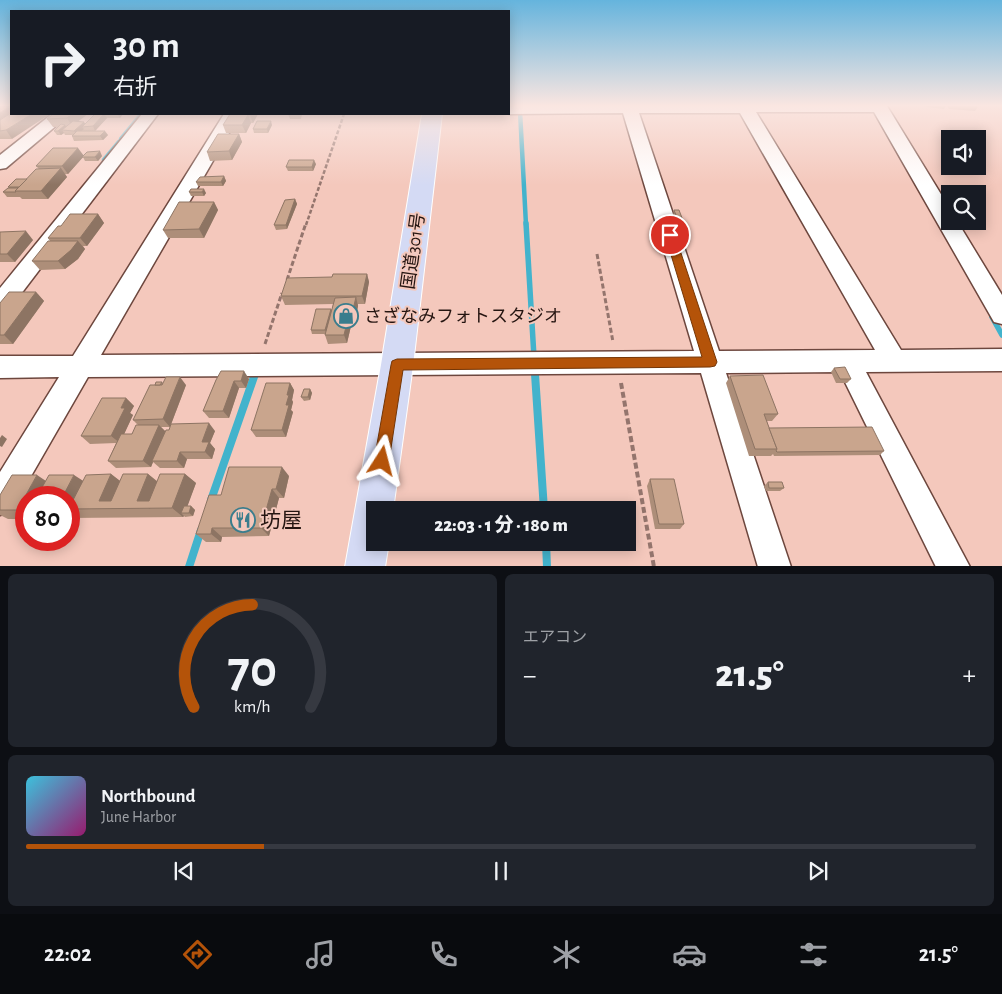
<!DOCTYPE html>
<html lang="ja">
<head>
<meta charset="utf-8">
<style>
  :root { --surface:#171b24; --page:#20242c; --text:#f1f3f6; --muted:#9ea1a6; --line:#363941; --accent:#b45309 }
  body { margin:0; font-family:"Alegreya Sans","Noto Sans JP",sans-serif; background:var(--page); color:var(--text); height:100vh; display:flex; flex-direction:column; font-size:19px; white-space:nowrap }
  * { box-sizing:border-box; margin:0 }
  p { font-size:16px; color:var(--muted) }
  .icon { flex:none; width:28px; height:28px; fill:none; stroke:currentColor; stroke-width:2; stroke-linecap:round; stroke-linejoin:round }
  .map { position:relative; height:566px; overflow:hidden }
  .drawer { display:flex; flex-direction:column; gap:8px; padding:8px; background:#0d0f14; flex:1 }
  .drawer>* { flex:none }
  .hud { position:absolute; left:10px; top:10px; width:500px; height:105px; border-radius:0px; box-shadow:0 2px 12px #0003; background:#171b24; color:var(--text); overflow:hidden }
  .controls { position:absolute; left:941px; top:130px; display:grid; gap:10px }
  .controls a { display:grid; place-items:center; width:45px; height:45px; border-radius:0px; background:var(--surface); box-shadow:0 2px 12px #0003; font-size:25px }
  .speed { position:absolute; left:15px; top:486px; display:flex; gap:10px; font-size:25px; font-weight:700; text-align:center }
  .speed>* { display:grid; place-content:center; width:65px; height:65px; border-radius:50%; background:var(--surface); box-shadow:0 2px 12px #0003; line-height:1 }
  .speed .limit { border:8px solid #d22; background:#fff; color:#111 }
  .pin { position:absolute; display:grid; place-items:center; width:42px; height:42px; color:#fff; margin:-21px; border:2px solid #fff; border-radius:50%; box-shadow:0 1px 5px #0007 }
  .me { position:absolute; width:55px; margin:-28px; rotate:9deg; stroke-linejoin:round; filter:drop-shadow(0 0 4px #0008) }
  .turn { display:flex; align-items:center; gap:18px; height:105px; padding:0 20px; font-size:22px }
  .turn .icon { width:65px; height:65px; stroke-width:2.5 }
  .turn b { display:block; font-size:35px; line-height:42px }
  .big { font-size:38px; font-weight:800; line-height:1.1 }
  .drawer .card { flex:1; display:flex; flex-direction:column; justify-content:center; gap:8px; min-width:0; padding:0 18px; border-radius:8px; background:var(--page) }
  .drawer .dial { align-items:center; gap:0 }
  .dial svg { height:130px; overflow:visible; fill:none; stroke:var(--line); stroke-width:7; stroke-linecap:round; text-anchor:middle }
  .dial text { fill:var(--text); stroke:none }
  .song { display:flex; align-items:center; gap:15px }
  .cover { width:60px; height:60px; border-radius:8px; background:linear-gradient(135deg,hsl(190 70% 55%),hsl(320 70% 35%)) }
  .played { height:5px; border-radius:2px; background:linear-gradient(90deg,var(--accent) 25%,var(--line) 25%) }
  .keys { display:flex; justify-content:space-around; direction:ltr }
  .heat { display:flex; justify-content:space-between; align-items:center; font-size:28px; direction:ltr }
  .drawer .tiles { flex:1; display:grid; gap:8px; grid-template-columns:1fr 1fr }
  .card:last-child { grid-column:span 2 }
  .trip { position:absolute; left:366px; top:501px; width:270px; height:50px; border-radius:0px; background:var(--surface); box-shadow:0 2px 12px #0003; font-weight:800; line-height:50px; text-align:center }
  .dock { display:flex; height:80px; justify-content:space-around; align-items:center; background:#090b0e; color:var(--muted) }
  .dock .icon { width:35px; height:35px }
  .dock .selected { color:var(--accent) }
  .dock b { font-size:22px; color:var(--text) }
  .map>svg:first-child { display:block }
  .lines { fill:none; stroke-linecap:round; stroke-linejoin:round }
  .stream-far2 { stroke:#42b3cc; stroke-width:4.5 }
  .stream-far1 { stroke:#42b3cc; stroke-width:5.5 }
  .stream { stroke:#42b3cc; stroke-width:8 }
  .minor-casing { stroke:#6d473e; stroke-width:3 }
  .trunk-casing { stroke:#fff; stroke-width:2 }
  .path-far2 { stroke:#94756d; stroke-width:2.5; stroke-dasharray:4 2; stroke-linecap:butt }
  .path-far1 { stroke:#94756d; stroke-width:3; stroke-dasharray:5 2.5; stroke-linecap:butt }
  .path { stroke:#94756d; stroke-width:4; stroke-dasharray:6 3; stroke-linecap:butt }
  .minor { fill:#fff; fill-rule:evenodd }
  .trunk { fill:#d4daf4; fill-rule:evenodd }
  .wall { fill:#ad8e79 }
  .shaded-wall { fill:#8d7463 }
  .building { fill:#c9a58d; stroke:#8d7463 }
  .route { fill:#b45309; stroke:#753606 }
  .labels { text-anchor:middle; stroke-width:4; stroke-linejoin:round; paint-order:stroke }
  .street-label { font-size:18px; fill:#251511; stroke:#f4c8bc }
  .poi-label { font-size:18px; fill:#251511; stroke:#f4c8bc; text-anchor:start }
  .near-poi-label { font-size:21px; fill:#251511; stroke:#f4c8bc; text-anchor:start }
</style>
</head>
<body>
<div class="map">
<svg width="1002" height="567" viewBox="0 0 1002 567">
  <rect width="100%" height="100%" fill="#f4c8bc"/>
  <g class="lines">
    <g class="stream-far2">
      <path d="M529 106H547"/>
      <path d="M520 111 526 225"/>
      <path d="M121 139 140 116"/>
      <path d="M104 160 119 142"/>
    </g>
    <g class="stream-far1">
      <path d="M526 223 534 357"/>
      <path d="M992 317 1002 335"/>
      <path d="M535 371V375"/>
      <path d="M254 375 256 370"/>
    </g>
    <g class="stream">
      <path d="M535 374 544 510"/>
      <path d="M211 500 255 374"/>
      <path d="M546 542 547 567"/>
      <path d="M189 567 201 530"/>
    </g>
    <defs>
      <g id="minor">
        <path d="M509 106H887L950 209V221H957L1002 295V324L994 322 874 112H756L901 350 1002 349V371L866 372 970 567H936L840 372 726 373 791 567H758L701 373 88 377 11 511 0 515V472L59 377 0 378V356H73L224 114H240L101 355 694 351 623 113 509 114ZM639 113H740L875 350 719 351Z"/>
        <path d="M52 114H70L6 168 0 169V155Z"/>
        <path d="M142 114H158L8 311 0 314V288Z"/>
      </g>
      <path id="trunk" d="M422 114H442L413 365 393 510H375V542H389L385 567H345L381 365Z"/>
    </defs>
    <use href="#minor" class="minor-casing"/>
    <use href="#trunk" class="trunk-casing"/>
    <path class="path-far2" d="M306 225 344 114"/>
    <g class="path-far1">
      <path d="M597 254 613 342"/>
      <path d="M287 280 306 223"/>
      <path d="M265 344 282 293"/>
    </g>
    <path class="path" d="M621 383 654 567"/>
    <use href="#minor" class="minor"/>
    <use href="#trunk" class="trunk"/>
  </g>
  <g class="wall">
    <path d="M0 106 12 139H0Z"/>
    <path d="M925 106H946L944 109 926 107Z"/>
    <path d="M947 106H977L978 107 975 111 949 109Z"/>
    <path d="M53 114 85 124 95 114H123L120 118H107L95 131 108 135 103 140 74 141 72 136 73 135H65L64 133 61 135H57L54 131 59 127H53L47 119Z"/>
    <path d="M230 114H258L253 123H251L246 133H226L223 125Z"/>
    <path d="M288 114H302V115L301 119H290Z"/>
    <path d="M272 125 268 133H254L253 129Z"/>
    <path d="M239 134 242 142 232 160 210 161 207 152Z"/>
    <path d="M84 156H102L98 161H85L83 157 68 174H65L67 177 48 199H22L20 197H7L3 192 9 188 8 187 27 179 39 169 36 166Z"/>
    <path d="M316 164 313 171H288L286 167Z"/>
    <path d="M224 176 226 181 223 186H198L196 182Z"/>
    <path d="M191 189 206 193 204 196H191L189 192Z"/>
    <path d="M295 199 297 204 287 229 276 230 274 225Z"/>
    <path d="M214 202 218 210 204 238H168L163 230Z"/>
    <path d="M674 210 682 218 680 223H675L673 215Z"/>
    <path d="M98 214 104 223 87 246H83L85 249 78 259 65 269 40 270 32 261 50 241 48 238 61 226Z"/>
    <path d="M0 232 33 240 15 262H0Z"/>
    <path d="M367 274 369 282 365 304H358V306L354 326H351L347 343 328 344 325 335 326 334H312L311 330 331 309 332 311 333 304 285 305 281 296 332 277Z"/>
    <path d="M36 292 44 301 13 344H0V303Z"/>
    <path d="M834 368 851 379 847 383H836L831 372Z"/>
    <path d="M730 376 778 414 772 421H767L769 428 884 451 880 455 774 456 773 454 771 456H749L726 383Z"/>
    <path d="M249 379 246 388H239L229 418H209L203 411 216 380Z"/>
    <path d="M162 382 163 383 186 385 170 427H161L165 431H215L210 443 215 449 212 459H187L184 468H160L153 462 151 467 116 468 108 461 116 443 90 444 81 436 126 398 134 406 130 413 133 415 124 434H132L138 425 133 420 155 385Z"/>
    <path d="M290 383 294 390 292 400 293 402 291 410 293 412 286 437H256L251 430Z"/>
    <path d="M310 389 312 393 310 400 304 401 301 397Z"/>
    <path d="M111 474 120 481 148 474 157 481 185 474 196 483 187 506H191L195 510 193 516 185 517 184 516 183 517 69 518V498H26V519H8L0 515V495L46 481H83Z"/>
    <path d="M289 476 284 498H279L269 536 222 537 221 542H206L196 534Z"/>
    <path d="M650 479 684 524 680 529H655L647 486Z"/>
    <path d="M768 482 784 488 780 491H766L764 486Z"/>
  </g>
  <g class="shaded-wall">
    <path d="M10 106H11V114L0 130V113Z"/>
    <path d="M32 114H50L12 139 6 130Z"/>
    <path d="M73 114H88L72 126 67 118Z"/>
    <path d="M104 114 107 118 95 131 93 126Z"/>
    <path d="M117 114H123L120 118Z"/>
    <path d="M251 114H258L253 123 250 115Z"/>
    <path d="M248 115 251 123 246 133 242 125Z"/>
    <path d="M271 121 272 125 268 133 267 129Z"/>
    <path d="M84 122 87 126 82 127 84 129 77 135 74 131Z"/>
    <path d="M65 125 68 129 62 130 64 133 61 135 58 131Z"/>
    <path d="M105 131 108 135 103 140 100 136Z"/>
    <path d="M239 134 242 142 232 160 229 151Z"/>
    <path d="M78 148 84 156 68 174 62 166Z"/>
    <path d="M100 151 102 156 98 161 95 157Z"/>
    <path d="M314 160 316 164 313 171 312 167Z"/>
    <path d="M61 168 67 177 48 199 41 191Z"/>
    <path d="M224 176 226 181 223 186 221 182Z"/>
    <path d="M204 189 206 193 204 196 202 192Z"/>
    <path d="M295 199 297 204 287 229 286 225Z"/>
    <path d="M214 202 218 210 204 238 199 229Z"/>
    <path d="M98 214 104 223 87 246 80 238Z"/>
    <path d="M26 231 33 240 15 262 7 254Z"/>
    <path d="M78 241 85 249 78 259 65 269 58 261Z"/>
    <path d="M367 274 369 282 365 304 362 296Z"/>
    <path d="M36 292 44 301 13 344 4 335Z"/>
    <path d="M356 297 358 306 354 326 351 318Z"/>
    <path d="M331 309 333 313 327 334 325 330Z"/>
    <path d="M348 318 351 326 347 343 344 335Z"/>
    <path d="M244 371 249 379 246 388 241 381Z"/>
    <path d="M180 377 186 385 170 427 163 419Z"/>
    <path d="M234 381 239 388 229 418 223 411Z"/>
    <path d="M290 383 294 390 292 400 293 402 291 410 293 412 286 437 282 430 286 405 287 395Z"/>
    <path d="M310 389 312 393 310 400 308 397Z"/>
    <path d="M126 398 134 406 130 413 133 415 120 443 111 436 121 408Z"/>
    <path d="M209 423 215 431 210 443 215 449 212 459 205 452 202 442Z"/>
    <path d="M159 425 166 432 152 461 153 462 151 467 143 461Z"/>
    <path d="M2 435 7 439 2 447 0 446V438Z"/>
    <path d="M180 452 187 459 184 468 177 461Z"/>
    <path d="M282 467 289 476 284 498 276 489Z"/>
    <path d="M111 474 124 484 113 509 99 501Z"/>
    <path d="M148 474 160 484 150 509 137 501Z"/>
    <path d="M185 474 196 483 185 513H181L184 516 183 517 172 508Z"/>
    <path d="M37 475 52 485 45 498H26V505L22 502Z"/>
    <path d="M74 475 88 484 69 507V498H62Z"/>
    <path d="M272 489 279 498 269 536 261 528Z"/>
    <path d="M191 506 195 510 193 516 189 513Z"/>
    <path d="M212 528 222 537 221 542 211 534Z"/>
  </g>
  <g class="building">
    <path d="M0 106H10L0 113Z"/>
    <path d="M11 113V114H32L6 130 0 131V120Z"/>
    <path d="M53 114H73L67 118 47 119Z"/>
    <path d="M95 114H117H104L93 126 82 127Z"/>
    <path d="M230 114H251L250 115H248L242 125H223Z"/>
    <path d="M73 121 84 122 74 131 62 130Z"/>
    <path d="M257 121H271L267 129H253Z"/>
    <path d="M61 124 65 125 58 131H54Z"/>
    <path d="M77 131H105L100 136H72Z"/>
    <path d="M218 134H239L229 151 207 152Z"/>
    <path d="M53 148H78L62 166H36Z"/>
    <path d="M100 151 95 157H82L87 152Z"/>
    <path d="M289 160H314L312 167H286Z"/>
    <path d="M61 168 41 191H15L36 169Z"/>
    <path d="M224 176 221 182H196L200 177Z"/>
    <path d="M16 179H27L19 187H8Z"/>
    <path d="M8 188H18L15 191 16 192H3Z"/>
    <path d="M191 189H204L202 192H189Z"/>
    <path d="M295 199 286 225H274L285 200Z"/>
    <path d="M179 202H214L199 229 163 230Z"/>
    <path d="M674 210H679L682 218H677Z"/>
    <path d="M70 214H98L80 238H48L58 226H61Z"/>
    <path d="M26 231 7 254H0V232Z"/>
    <path d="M48 241H78L71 250 58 261H32Z"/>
    <path d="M333 274H367L362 296H281L287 278 332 277Z"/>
    <path d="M9 292H36L4 335H0V303Z"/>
    <path d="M356 297 351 318H348L344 335H325L335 298Z"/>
    <path d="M316 309H331L325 330H311Z"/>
    <path d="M845 367 851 379H840L834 368Z"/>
    <path d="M221 371H244L241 381H234L223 411H203L216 380Z"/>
    <path d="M763 375 778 414H764L777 449H755L730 376Z"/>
    <path d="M166 377H180L163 419 133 420 150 385H162Z"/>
    <path d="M156 382H162L160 385H155Z"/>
    <path d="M266 383H290L287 395H289L286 405H289L282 430H251Z"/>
    <path d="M304 389H310L308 397H301Z"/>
    <path d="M102 398H126L121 408H125L111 436H81Z"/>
    <path d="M209 423 202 442H209L205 452H180L177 461H152L166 430H169L171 424Z"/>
    <path d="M136 425H159L143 461H108L121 434H132Z"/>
    <path d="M872 427 884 451 777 452 776 451 777 449 769 428Z"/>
    <path d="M229 467H282L276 489H272L261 528H212L211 534H196L209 495H221Z"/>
    <path d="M111 474 99 501H111L123 474H148L137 501H149L160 474H185L172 508 69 509V502H72L86 475Z"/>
    <path d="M12 475H37L22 502H26V510H0V495Z"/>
    <path d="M49 475H74L62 498H36Z"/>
    <path d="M650 479H674L684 524H659Z"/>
    <path d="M768 482H782L784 488H769Z"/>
    <path d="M184 506H191L189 513H181Z"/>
  </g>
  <linearGradient id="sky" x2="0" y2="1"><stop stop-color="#65b4dd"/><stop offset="0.57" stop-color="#fae6e1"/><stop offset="1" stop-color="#fae6e1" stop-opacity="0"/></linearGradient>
  <rect width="1002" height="185" fill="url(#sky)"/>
  <path class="route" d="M670 232 675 235 717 362 715 366 710 367 403 370 389 461 387 466 382 468 376 466 374 461 391 365 392 361 397 359 702 357 665 235Z"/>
  <defs>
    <symbol id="shop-ring" viewBox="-11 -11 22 22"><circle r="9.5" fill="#f4c8bc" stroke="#3a7d8d" stroke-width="1.5"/><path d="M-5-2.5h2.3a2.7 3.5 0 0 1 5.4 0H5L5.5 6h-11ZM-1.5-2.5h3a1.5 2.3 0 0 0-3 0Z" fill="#3a7d8d"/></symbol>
    <symbol id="restaurant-ring" viewBox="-11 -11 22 22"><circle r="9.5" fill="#f4c8bc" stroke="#3a7d8d" stroke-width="1.5"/><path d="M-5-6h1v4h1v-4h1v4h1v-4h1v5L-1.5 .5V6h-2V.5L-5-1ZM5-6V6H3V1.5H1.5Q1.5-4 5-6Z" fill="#3a7d8d"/></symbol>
  </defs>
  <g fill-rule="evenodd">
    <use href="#shop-ring" x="332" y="302" width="28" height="28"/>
    <use href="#restaurant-ring" x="229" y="506" width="28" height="28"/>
  </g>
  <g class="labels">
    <g class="street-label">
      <text transform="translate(413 251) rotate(-82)" y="6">国道301号</text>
    </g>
    <g class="poi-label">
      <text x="364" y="322">さざなみフォトスタジオ</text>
    </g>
    <g class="near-poi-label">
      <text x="260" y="527">坊屋</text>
    </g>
  </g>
</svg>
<div class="controls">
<a><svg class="icon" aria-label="sound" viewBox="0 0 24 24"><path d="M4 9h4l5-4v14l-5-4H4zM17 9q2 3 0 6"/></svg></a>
<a><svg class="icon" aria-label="search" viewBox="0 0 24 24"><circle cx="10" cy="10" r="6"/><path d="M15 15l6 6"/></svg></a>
</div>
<div class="speed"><div class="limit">80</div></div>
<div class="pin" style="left:670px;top:235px;background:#d93025"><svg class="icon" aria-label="arrive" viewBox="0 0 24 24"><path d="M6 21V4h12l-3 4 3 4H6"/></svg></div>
<svg class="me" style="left:382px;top:461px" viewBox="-20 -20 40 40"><path d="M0-17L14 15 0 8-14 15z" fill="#b45309" stroke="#fff" stroke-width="4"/></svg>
<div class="trip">22:03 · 1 分 · 180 m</div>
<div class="hud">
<div class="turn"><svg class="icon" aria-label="right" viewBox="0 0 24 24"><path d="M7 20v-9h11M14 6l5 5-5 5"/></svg><div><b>30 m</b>右折</div></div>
</div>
</div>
<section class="drawer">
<div class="tiles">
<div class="card dial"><svg viewBox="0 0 100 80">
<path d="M14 69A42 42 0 1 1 86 69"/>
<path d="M14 69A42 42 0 0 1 50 6" stroke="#b45309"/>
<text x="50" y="56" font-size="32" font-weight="700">70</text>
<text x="50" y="72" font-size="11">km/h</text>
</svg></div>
<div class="card"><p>エアコン</p>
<div class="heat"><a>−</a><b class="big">21.5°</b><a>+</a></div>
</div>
<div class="card">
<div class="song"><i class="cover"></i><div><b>Northbound</b><p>June Harbor</p></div></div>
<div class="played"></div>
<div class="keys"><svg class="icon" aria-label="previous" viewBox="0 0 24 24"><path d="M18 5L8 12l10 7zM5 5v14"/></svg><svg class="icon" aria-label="pause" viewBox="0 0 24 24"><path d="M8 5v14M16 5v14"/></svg><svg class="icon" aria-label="next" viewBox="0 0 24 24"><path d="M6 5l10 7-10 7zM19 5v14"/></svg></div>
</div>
</div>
</section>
<nav class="dock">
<b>22:02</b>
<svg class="icon selected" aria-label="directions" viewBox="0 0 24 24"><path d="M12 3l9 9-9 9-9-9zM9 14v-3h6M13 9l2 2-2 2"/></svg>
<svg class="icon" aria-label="music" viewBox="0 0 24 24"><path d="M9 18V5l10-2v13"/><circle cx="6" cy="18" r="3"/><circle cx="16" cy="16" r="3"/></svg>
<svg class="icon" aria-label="phone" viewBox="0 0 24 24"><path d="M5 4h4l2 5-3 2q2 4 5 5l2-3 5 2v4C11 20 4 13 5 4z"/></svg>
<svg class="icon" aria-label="climate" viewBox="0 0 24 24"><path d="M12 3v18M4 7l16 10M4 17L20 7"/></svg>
<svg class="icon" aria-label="car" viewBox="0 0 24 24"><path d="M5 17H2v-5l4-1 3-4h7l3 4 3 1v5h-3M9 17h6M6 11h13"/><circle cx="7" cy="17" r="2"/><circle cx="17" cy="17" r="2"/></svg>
<svg class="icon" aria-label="filters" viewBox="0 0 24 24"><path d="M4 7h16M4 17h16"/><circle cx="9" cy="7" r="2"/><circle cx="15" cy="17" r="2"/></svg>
<b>21.5°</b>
</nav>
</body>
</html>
